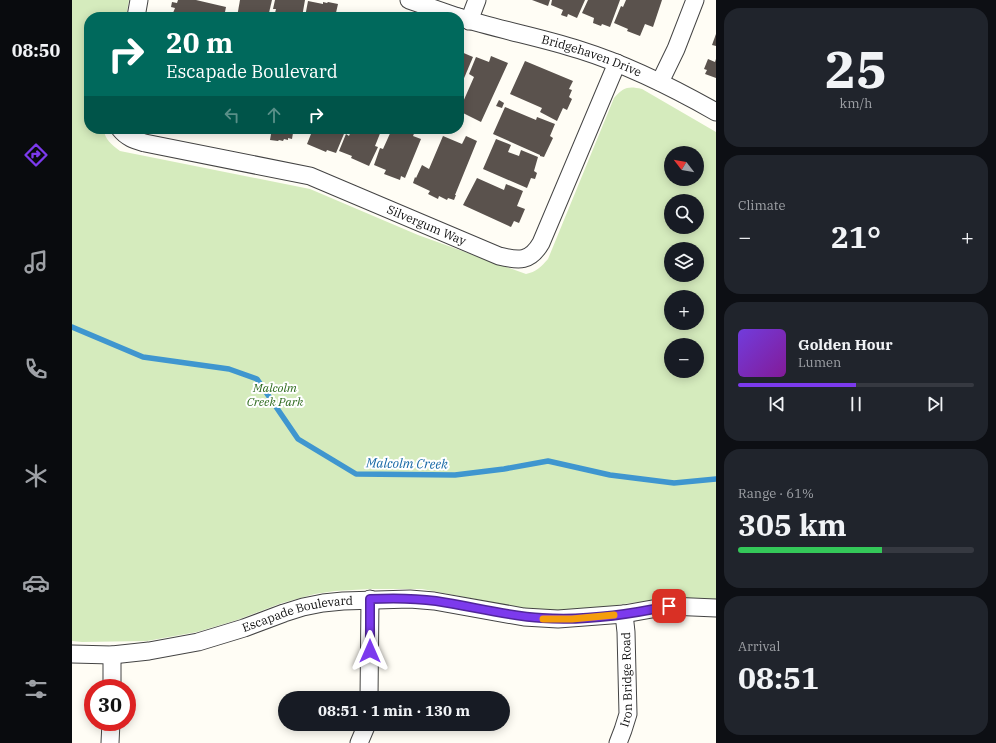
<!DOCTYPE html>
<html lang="en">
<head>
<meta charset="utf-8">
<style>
  :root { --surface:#171b24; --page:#20242c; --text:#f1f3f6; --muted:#9ea1a6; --line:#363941; --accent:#7c3aed }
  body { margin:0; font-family:"IBM Plex Serif",serif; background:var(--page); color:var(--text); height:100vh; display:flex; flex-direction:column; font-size:15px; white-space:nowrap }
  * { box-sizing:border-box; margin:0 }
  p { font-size:13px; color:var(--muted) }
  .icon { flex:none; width:22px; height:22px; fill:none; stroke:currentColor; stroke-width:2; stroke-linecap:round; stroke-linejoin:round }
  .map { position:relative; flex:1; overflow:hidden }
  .side { display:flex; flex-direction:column; gap:8px; padding:8px; background:#0d0f14; width:280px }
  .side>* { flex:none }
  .banner { position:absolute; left:12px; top:12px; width:380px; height:122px; border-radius:16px; box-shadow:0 2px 10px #0003; background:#00695c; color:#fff; overflow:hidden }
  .needle { width:26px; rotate:301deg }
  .controls { position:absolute; left:592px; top:146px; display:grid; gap:8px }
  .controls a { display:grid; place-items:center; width:40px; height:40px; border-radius:50%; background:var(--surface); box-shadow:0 2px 10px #0003; font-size:20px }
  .speed { position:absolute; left:12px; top:679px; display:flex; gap:8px; font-size:20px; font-weight:700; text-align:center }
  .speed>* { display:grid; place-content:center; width:52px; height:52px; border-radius:50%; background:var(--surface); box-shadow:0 2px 10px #0003; line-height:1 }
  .speed .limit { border:6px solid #d22; background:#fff; color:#111 }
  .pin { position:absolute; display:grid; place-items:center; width:34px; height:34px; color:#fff; margin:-17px; border-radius:8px; box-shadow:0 2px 6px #0006 }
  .me { position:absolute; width:44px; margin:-22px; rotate:0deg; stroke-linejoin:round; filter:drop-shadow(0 0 3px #0008) }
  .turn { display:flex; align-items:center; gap:14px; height:84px; padding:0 16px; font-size:18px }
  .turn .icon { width:52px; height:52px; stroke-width:2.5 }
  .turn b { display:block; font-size:28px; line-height:34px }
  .lanes { display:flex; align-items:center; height:38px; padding:0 16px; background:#0003; justify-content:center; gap:20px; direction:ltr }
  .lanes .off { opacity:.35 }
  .big { font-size:30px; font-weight:700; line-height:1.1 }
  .side .tile { flex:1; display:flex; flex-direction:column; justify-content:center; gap:6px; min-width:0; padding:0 14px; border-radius:16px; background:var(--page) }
  .side .dial { align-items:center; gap:0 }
  .dial b { font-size:52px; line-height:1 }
  .song { display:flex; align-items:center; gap:12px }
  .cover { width:48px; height:48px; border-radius:6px; background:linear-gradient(135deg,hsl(260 70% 55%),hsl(290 70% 35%)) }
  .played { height:4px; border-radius:2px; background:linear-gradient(90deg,var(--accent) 50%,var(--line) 50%) }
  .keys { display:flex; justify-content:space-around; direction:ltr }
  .heat { display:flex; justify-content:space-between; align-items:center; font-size:22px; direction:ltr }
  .charge { height:6px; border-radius:3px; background:linear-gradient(90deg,#34c759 61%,var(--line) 0) }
  .trip { position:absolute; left:206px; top:691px; width:232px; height:40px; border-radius:20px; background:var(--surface); box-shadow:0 2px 10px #0003; font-weight:700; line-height:40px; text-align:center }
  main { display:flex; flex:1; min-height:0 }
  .dock { display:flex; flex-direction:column; width:72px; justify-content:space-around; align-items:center; background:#090b0e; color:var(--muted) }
  .dock .icon { width:28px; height:28px }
  .dock .current { color:var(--accent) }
  .dock b { font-size:18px; color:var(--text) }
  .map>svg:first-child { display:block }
  .green { fill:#d5ebbd; fill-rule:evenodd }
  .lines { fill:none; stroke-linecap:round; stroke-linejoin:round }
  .stream { stroke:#3f96cf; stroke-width:5.5 }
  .building { fill:#5a524d }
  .minor-casing { stroke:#444; stroke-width:19 }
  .minor { stroke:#fff; stroke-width:17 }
  .route-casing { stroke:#51269a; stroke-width:10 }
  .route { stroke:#7c3aed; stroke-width:7 }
  .slow { stroke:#f59e0b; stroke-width:7 }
  .labels { text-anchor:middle; stroke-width:4; stroke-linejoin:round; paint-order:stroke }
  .street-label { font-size:12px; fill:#111; stroke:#fff }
  .park-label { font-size:12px; font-style:italic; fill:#2f6b1f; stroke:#fff }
  .water-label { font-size:13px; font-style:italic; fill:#1768a6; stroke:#fff }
</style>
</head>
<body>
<main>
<nav class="dock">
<b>08:50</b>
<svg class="icon current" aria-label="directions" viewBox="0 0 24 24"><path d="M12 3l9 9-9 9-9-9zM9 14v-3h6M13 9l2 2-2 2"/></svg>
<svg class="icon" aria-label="music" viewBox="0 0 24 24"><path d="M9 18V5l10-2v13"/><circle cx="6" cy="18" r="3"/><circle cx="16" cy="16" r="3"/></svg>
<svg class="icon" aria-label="phone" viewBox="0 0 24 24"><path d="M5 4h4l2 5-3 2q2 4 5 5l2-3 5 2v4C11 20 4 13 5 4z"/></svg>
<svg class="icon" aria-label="climate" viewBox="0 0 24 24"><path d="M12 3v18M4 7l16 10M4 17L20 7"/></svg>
<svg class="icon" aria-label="car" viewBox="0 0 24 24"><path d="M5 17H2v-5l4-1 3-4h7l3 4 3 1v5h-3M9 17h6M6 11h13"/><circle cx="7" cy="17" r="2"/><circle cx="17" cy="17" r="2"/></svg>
<svg class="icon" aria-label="filters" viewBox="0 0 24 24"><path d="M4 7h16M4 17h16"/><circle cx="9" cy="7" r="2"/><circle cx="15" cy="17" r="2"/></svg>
</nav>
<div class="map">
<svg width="644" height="743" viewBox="0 0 644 743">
  <rect width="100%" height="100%" fill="#fffdf5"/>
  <path class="green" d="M0 0H57L54 17H17V129H32C32 139 40 145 48 151L238 189 346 235 454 274C464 272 469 267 476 259L542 98C552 87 556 86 570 89L644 132V600L608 598 558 603 521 609 468 611 350 589H298L263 591 243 594 210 603 165 620 125 632 75 641 10 642 0 641ZM599 153H625V179H599ZM599 201H625V227H599ZM599 249H625V275H599ZM599 297H625V323H599ZM599 345H625V371H599Z"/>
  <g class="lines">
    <path class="stream" d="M0 327 71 357 157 369 185 379 226 439 284 474 383 475 432 469 476 461 538 475 602 483 644 479"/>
  </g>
  <g class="building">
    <path d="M106 0H124L154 7 152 17H102V14L101 13 103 8 99 7 100 2 105 3Z"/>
    <path d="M168 0H200L196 17H165Z"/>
    <path d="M203 0H233L230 17H202L204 9H201Z"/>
    <path d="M460 0H478L476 6Z"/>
    <path d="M480 0H513L505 18 496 14 495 17 489 15 491 10 479 5Z"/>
    <path d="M516 0H548L538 27 530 24 529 26 521 23 522 18 510 13Z"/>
    <path d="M554 0H590L581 27 573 24 568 36 555 31 556 29 542 23 549 6 551 7Z"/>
    <path d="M236 1 251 4V2L255 3 256 2 266 4 263 17H233Z"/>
    <path d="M276 14 285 17H275Z"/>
    <path d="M644 34V46L640 45Z"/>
    <path d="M387 51 401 57 387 90Z"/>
    <path d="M419 56 436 63 409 122 387 111 402 77 397 74 404 57 417 62Z"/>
    <path d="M636 59 643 62 644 59V78L633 74 635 70 632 69Z"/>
    <path d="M453 61 501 81 497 89 500 90 497 97 500 99 495 110 491 108 485 121 468 112 470 108 438 94Z"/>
    <path d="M427 100 432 103 430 108 424 106Z"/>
    <path d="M433 107 464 120 465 117 483 124 478 136 481 138 472 157 468 156V155L421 134Z"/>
    <path d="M158 129H170V132Z"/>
    <path d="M187 129H221L220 133H221L220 139 216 138V140L212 139 211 141 207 140 206 141 198 140 199 134 186 132Z"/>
    <path d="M226 129H274L264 153 255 150 254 152 235 144 239 134Z"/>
    <path d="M280 129H313L312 132 309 131 303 146 306 147 297 166 279 158 280 156 267 151 274 134 277 136Z"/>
    <path d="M320 129H344L341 136 349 139 333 178 329 176 328 180 312 174 314 170 302 165 308 148 311 149Z"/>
    <path d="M371 136 390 144 394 136 405 141 383 195H384L382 200 376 198 375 200 367 196 366 199 356 194 358 191 341 183 343 177 344 178 350 165 357 169Z"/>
    <path d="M424 139 439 145 436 152 447 156 449 150 466 157 462 171 465 173 463 179 459 178 455 188 411 169Z"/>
    <path d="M405 178 432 190 434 184 451 191 445 206 453 209 447 223 442 221 439 227 391 205Z"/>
  </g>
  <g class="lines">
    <defs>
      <g id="minor">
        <path d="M337 0 386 17"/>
        <path d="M64 17 67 0"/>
        <path id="s1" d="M387 17C427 30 468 37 508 50 556 65 600 87 644 112"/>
        <path d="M397 21 405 0"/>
        <path d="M588 82 604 49 623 0"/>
        <path id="s2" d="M48 129C55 138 63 140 73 143L238 176 427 256C447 261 458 262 469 243L545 63"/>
        <path id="s3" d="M0 654 40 655 77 651 126 642 172 628 212 613 231 607 251 603 271 601 338 599 362 601 452 617 486 619 552 614 597 606 644 608"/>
        <path d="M40 688V655"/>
        <path d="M297 698 298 599"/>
        <path d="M38 743 39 722"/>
        <path d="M287 743 295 724"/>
        <path id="s4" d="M546 743 551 730 556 714 554 632 552 614"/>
      </g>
    </defs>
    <use href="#minor" class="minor-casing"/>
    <use href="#minor" class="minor"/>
  </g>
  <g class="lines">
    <defs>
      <path id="route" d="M298 651V599C320 598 342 598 364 601 399 606 434 616 470 618 512 621 555 615 597 606"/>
    </defs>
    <use href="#route" class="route-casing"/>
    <use href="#route" class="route"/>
    <path class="slow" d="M471 619H500L542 615"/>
  </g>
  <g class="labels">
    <g class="street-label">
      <text dy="4" stroke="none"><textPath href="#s1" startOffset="138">Bridgehaven Drive</textPath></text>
      <text dy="4" stroke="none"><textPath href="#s2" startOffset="324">Silvergum Way</textPath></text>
      <text dy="4" stroke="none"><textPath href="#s3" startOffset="231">Escapade Boulevard</textPath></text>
      <text dy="4" stroke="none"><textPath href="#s4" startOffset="65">Iron Bridge Road</textPath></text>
    </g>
    <g class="park-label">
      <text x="203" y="392">Malcolm<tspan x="203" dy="14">Creek Park</tspan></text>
    </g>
    <g class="water-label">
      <text transform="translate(335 463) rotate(1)" y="5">Malcolm Creek</text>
    </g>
  </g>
</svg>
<div class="controls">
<a><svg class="needle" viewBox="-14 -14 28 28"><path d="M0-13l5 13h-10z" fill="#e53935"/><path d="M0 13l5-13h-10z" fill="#9ea1a6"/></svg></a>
<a><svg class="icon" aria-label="search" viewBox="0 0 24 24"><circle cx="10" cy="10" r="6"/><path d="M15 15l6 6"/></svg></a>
<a><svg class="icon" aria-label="layers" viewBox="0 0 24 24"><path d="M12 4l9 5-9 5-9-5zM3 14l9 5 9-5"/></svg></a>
<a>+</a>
<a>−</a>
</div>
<div class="speed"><div class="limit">30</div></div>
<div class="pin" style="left:597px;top:606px;background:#d93025"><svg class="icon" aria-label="arrive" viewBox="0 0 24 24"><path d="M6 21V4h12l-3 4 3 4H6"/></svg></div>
<svg class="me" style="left:298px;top:651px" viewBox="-20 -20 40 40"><path d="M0-17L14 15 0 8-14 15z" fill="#7c3aed" stroke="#fff" stroke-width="4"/></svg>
<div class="trip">08:51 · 1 min · 130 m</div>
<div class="banner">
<div class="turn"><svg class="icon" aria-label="right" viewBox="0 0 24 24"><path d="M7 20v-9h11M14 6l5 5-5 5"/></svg><div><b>20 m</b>Escapade Boulevard</div></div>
<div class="lanes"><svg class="icon off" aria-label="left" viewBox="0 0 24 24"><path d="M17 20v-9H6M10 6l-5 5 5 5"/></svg><svg class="icon off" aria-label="ahead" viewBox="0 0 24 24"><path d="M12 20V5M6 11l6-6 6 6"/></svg><svg class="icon" aria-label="right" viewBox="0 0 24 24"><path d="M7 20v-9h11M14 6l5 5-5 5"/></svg></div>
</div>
</div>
<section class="side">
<div class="tile dial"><b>25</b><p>km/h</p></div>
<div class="tile"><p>Climate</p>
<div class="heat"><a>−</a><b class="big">21°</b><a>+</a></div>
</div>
<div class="tile">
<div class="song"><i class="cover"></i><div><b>Golden Hour</b><p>Lumen</p></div></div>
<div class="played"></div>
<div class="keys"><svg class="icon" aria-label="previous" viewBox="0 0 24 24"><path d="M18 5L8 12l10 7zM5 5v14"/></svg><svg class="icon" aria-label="pause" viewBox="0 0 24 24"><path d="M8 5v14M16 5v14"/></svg><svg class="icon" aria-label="next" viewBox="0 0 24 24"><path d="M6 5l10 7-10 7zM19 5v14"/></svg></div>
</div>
<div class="tile"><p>Range · 61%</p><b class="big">305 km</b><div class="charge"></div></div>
<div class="tile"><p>Arrival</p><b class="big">08:51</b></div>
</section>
</main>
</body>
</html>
